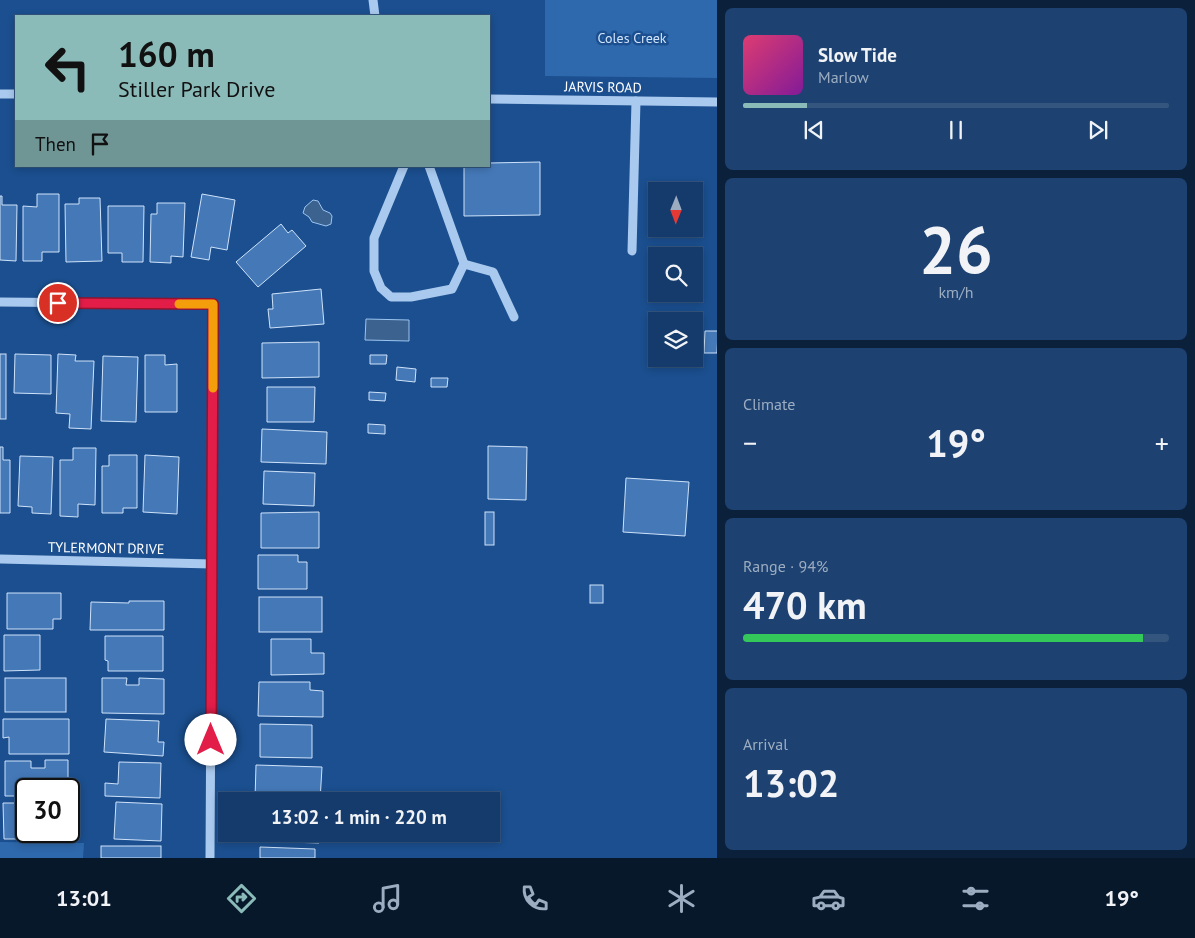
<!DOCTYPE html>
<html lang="en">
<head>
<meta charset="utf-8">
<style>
  :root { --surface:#143b6b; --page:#1d4271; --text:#f1f3f6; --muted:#9dadc1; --line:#33557e; --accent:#8bbbb9 }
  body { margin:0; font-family:"PT Sans",sans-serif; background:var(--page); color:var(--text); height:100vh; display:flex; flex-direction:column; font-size:19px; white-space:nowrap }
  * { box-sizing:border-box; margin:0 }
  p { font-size:16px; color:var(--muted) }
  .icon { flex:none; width:28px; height:28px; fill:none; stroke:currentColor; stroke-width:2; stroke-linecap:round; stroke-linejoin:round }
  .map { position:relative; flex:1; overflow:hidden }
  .side { display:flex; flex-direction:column; gap:8px; padding:8px; background:#0b203b; width:478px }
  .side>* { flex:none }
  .banner { position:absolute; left:15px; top:15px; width:475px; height:152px; border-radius:0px; box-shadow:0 2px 8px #0003,0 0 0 1px var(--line); background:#8bbbb9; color:#111; overflow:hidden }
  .needle { width:32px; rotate:181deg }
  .controls { position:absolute; left:648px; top:182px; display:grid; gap:10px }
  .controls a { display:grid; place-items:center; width:55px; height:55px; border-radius:0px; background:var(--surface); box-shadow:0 2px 8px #0003,0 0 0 1px var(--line); font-size:25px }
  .speed { position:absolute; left:15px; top:778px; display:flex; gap:10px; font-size:25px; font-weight:700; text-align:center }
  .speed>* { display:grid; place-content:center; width:65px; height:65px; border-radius:50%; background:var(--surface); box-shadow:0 2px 8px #0003,0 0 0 1px var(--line); line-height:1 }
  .speed .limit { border:2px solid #111; border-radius:8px; background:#fff; color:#111 }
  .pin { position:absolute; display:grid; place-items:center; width:42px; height:42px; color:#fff; margin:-21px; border:2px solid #fff; border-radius:50%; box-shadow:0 1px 5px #0007 }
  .me { position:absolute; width:55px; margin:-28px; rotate:0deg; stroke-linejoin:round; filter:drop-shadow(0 0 4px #0008) }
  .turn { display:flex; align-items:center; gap:18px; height:105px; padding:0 20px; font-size:22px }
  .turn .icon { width:65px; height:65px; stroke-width:2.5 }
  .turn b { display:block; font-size:35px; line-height:42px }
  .then { display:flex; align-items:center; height:48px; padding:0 20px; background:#0003; gap:10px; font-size:19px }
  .big { font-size:38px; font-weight:600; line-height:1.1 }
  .side .widget { flex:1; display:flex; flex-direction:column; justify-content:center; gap:8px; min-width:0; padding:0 18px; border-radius:8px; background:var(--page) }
  .side .dial { align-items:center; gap:0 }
  .dial b { font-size:65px; line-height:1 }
  .song { display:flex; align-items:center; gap:15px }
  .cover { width:60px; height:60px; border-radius:8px; background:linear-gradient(135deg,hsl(340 70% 55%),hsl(290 70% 35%)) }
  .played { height:5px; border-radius:2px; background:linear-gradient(90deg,var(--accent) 15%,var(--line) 15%) }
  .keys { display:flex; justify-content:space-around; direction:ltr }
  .heat { display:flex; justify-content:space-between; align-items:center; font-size:28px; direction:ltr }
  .charge { height:8px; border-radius:4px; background:linear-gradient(90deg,#34c759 94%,var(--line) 0) }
  .trip { position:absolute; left:218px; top:792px; width:282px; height:50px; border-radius:0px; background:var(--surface); box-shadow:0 2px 8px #0003,0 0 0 1px var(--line); font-weight:600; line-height:50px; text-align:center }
  .dock { display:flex; height:80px; justify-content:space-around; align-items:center; background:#08182b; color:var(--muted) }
  .dock .icon { width:35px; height:35px }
  .dock .on { color:var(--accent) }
  .dock b { font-size:22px; color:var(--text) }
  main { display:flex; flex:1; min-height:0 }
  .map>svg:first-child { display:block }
  .green { fill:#2e69ad }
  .water { fill:#3c6290; stroke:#9cc4f0 }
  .building { fill:#4478b7; stroke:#cfe3fa }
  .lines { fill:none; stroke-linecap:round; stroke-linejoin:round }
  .minor { stroke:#a9c9ee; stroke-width:9 }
  .route-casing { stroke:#92132f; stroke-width:12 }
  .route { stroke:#e11d48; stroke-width:9 }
  .slow { stroke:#f59e0b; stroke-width:9 }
  .labels { text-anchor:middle; stroke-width:5; stroke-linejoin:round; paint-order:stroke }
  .park-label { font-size:14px; fill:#cfe3fa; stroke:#1b4f8f }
  .street-label { font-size:14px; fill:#fff; stroke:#1b4f8f }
</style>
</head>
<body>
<main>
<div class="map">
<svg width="718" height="858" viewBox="0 0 718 858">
  <rect width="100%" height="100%" fill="#1b4f8f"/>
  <g class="green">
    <path d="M545 0H717V78L545 76Z"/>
    <path d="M0 842 84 843 83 858H0Z"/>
  </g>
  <g class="water">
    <path d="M313 200 318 201 323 210 330 213 332 216 331 224 326 226 312 222 309 217 303 213 305 207Z"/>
    <path d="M366 319 409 320V341L365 340Z"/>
  </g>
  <g class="building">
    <path d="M540 162V215L464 216V166H489V163Z"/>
    <path d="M37 194H59V252H42V261H23V206L37 207Z"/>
    <path d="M202 194 235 200 227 250 211 247 209 260 191 257Z"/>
    <path d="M0 196H2V205H17L16 261 0 260Z"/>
    <path d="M79 198H100L102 261 66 262 65 204H79Z"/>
    <path d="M157 203H185L183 257 171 256V263L150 262 151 214H157Z"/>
    <path d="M108 206H144L143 262H122V253H108Z"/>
    <path d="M281 224 288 233 292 230 306 246 258 287 236 262Z"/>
    <path d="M321 289 324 324 270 328 268 309H273L272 294Z"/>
    <path d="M705 331H718L717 353H704Z"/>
    <path d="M319 342V377L262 378V343Z"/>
    <rect x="0" y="354" width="6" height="65"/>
    <path d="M15 354 51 355V394L14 393Z"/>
    <path d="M58 354 76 355 75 361H94L91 429 69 428 70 414 56 413Z"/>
    <path d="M145 355H165V365L177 364V412H145Z"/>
    <path d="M370 355H387L386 364H370Z"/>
    <path d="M103 356 138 357 136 422 101 421Z"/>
    <path d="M397 367 416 369 415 382 396 380Z"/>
    <path d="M431 378H448L447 387H431Z"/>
    <path d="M267 387H315L314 422H267Z"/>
    <path d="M369 392 386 393 385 401 369 400Z"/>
    <path d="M368 424 385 425V434L368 433Z"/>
    <path d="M262 429 327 432 326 464 261 462Z"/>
    <path d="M488 446 527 447 526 500 488 499Z"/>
    <path d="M0 447H3V460H10V513H0Z"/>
    <path d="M73 448H96L95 505 78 504V517L60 516V460H73Z"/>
    <path d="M109 455H137V508H123V513H102V466H109Z"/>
    <path d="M145 455 179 457 177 514 143 512Z"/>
    <path d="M20 456 53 457 51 514 32 513V507L18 506Z"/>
    <path d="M264 471 315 473 314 506 263 504Z"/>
    <path d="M626 478 689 482 685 536 623 532Z"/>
    <path d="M319 512V548H261V513Z"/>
    <rect x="485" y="512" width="9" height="33"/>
    <path d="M258 555H298V562H307V589H258Z"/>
    <rect x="590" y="585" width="13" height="18"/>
    <path d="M7 593H61V619H53V629H7Z"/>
    <rect x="259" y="597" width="63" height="35"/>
    <path d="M129 601H164V630H90L91 602 129 603Z"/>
    <path d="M4 635H40V670L4 671Z"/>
    <path d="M105 636H163V671H108V661L105 660Z"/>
    <path d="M271 639H311V653H324V674L271 675Z"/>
    <rect x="5" y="678" width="61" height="34"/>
    <path d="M102 678H127L126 685H139V678L164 679V714L102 713Z"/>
    <path d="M259 682H310V690L323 691V717L258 716Z"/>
    <path d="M3 719H69V754H9V737L3 738Z"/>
    <path d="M106 719 159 721 158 742H164L163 756 104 752Z"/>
    <path d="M260 724 312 725V758L260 757Z"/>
    <path d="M45 760H68V785H64V789H26V796H5V761H31V768H45Z"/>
    <path d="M119 762 161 763 160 798 105 796V783L118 784Z"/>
    <path d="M256 765 322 767 320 801 255 799Z"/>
    <path d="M116 802 162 804 161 841 114 839Z"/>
    <path d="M3 803H26V831H50V839H4Z"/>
    <path d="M257 834H319V843L257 841Z"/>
    <rect x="101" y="846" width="60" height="12"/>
    <path d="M260 847 315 849V858H260Z"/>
  </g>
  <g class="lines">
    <g class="minor">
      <path d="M373 0 375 16"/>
      <path d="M0 94H16"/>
      <path d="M489 99 718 102"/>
      <path d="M404 166 374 238V271L381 288 391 297H411L452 289 464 264 429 166"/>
      <path d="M632 251 636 101"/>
      <path d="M464 264 493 272 514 317"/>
      <path d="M0 302 213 304 210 858"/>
      <path d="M0 559 212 564"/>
    </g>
  </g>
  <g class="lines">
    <defs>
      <path id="route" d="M58 303 213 304 211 740"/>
    </defs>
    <use href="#route" class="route-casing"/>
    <use href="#route" class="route"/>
    <path class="slow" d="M179 304H213V388"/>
  </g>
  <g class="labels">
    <g class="park-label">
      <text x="632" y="43">Coles Creek</text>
    </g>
    <g class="street-label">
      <text transform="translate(603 87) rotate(1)" y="5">JARVIS ROAD</text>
      <text transform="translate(106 548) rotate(1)" y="5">TYLERMONT DRIVE</text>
    </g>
  </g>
</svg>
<div class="controls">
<a><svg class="needle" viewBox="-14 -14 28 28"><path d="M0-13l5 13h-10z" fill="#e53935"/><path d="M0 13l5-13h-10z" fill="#9dadc1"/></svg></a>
<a><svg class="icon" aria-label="search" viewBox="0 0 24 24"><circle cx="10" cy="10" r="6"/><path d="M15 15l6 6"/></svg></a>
<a><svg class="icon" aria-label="layers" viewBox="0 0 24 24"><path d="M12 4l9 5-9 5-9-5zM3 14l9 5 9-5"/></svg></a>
</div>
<div class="speed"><div class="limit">30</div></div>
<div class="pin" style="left:58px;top:303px;background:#d93025"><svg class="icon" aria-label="arrive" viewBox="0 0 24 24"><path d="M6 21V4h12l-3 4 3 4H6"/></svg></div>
<svg class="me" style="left:211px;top:740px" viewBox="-20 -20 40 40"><circle r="19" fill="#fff"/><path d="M0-13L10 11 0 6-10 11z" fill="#e11d48"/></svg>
<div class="trip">13:02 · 1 min · 220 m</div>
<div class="banner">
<div class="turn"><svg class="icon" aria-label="left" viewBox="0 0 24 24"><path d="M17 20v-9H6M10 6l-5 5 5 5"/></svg><div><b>160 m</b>Stiller Park Drive</div></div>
<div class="then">Then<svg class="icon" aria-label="arrive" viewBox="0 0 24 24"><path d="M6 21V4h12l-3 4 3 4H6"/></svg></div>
</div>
</div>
<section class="side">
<div class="widget">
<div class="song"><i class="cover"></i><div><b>Slow Tide</b><p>Marlow</p></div></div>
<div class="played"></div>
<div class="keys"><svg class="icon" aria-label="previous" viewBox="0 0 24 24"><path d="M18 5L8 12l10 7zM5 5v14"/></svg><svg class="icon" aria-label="pause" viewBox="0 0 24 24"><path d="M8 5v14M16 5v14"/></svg><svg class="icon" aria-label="next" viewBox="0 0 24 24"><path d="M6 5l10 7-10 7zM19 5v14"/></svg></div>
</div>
<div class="widget dial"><b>26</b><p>km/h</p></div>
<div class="widget"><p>Climate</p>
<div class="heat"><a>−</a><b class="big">19°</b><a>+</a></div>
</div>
<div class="widget"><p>Range · 94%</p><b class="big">470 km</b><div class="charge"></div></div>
<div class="widget"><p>Arrival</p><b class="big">13:02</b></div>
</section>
</main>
<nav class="dock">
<b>13:01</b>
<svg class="icon on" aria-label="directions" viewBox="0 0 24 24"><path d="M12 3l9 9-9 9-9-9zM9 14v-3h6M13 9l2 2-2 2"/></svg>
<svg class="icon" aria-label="music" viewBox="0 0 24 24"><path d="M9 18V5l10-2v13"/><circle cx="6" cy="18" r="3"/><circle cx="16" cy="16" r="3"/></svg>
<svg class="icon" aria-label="phone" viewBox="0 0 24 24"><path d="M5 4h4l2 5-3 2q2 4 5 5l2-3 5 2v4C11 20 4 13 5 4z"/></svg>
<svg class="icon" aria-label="climate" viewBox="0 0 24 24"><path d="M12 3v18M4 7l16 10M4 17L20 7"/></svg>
<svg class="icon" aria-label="car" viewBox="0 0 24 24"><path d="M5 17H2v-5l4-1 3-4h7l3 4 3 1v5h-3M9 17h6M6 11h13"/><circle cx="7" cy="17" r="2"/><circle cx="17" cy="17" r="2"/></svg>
<svg class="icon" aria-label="filters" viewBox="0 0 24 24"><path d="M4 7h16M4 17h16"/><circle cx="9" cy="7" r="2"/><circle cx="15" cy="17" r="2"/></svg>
<b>19°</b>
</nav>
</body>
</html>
